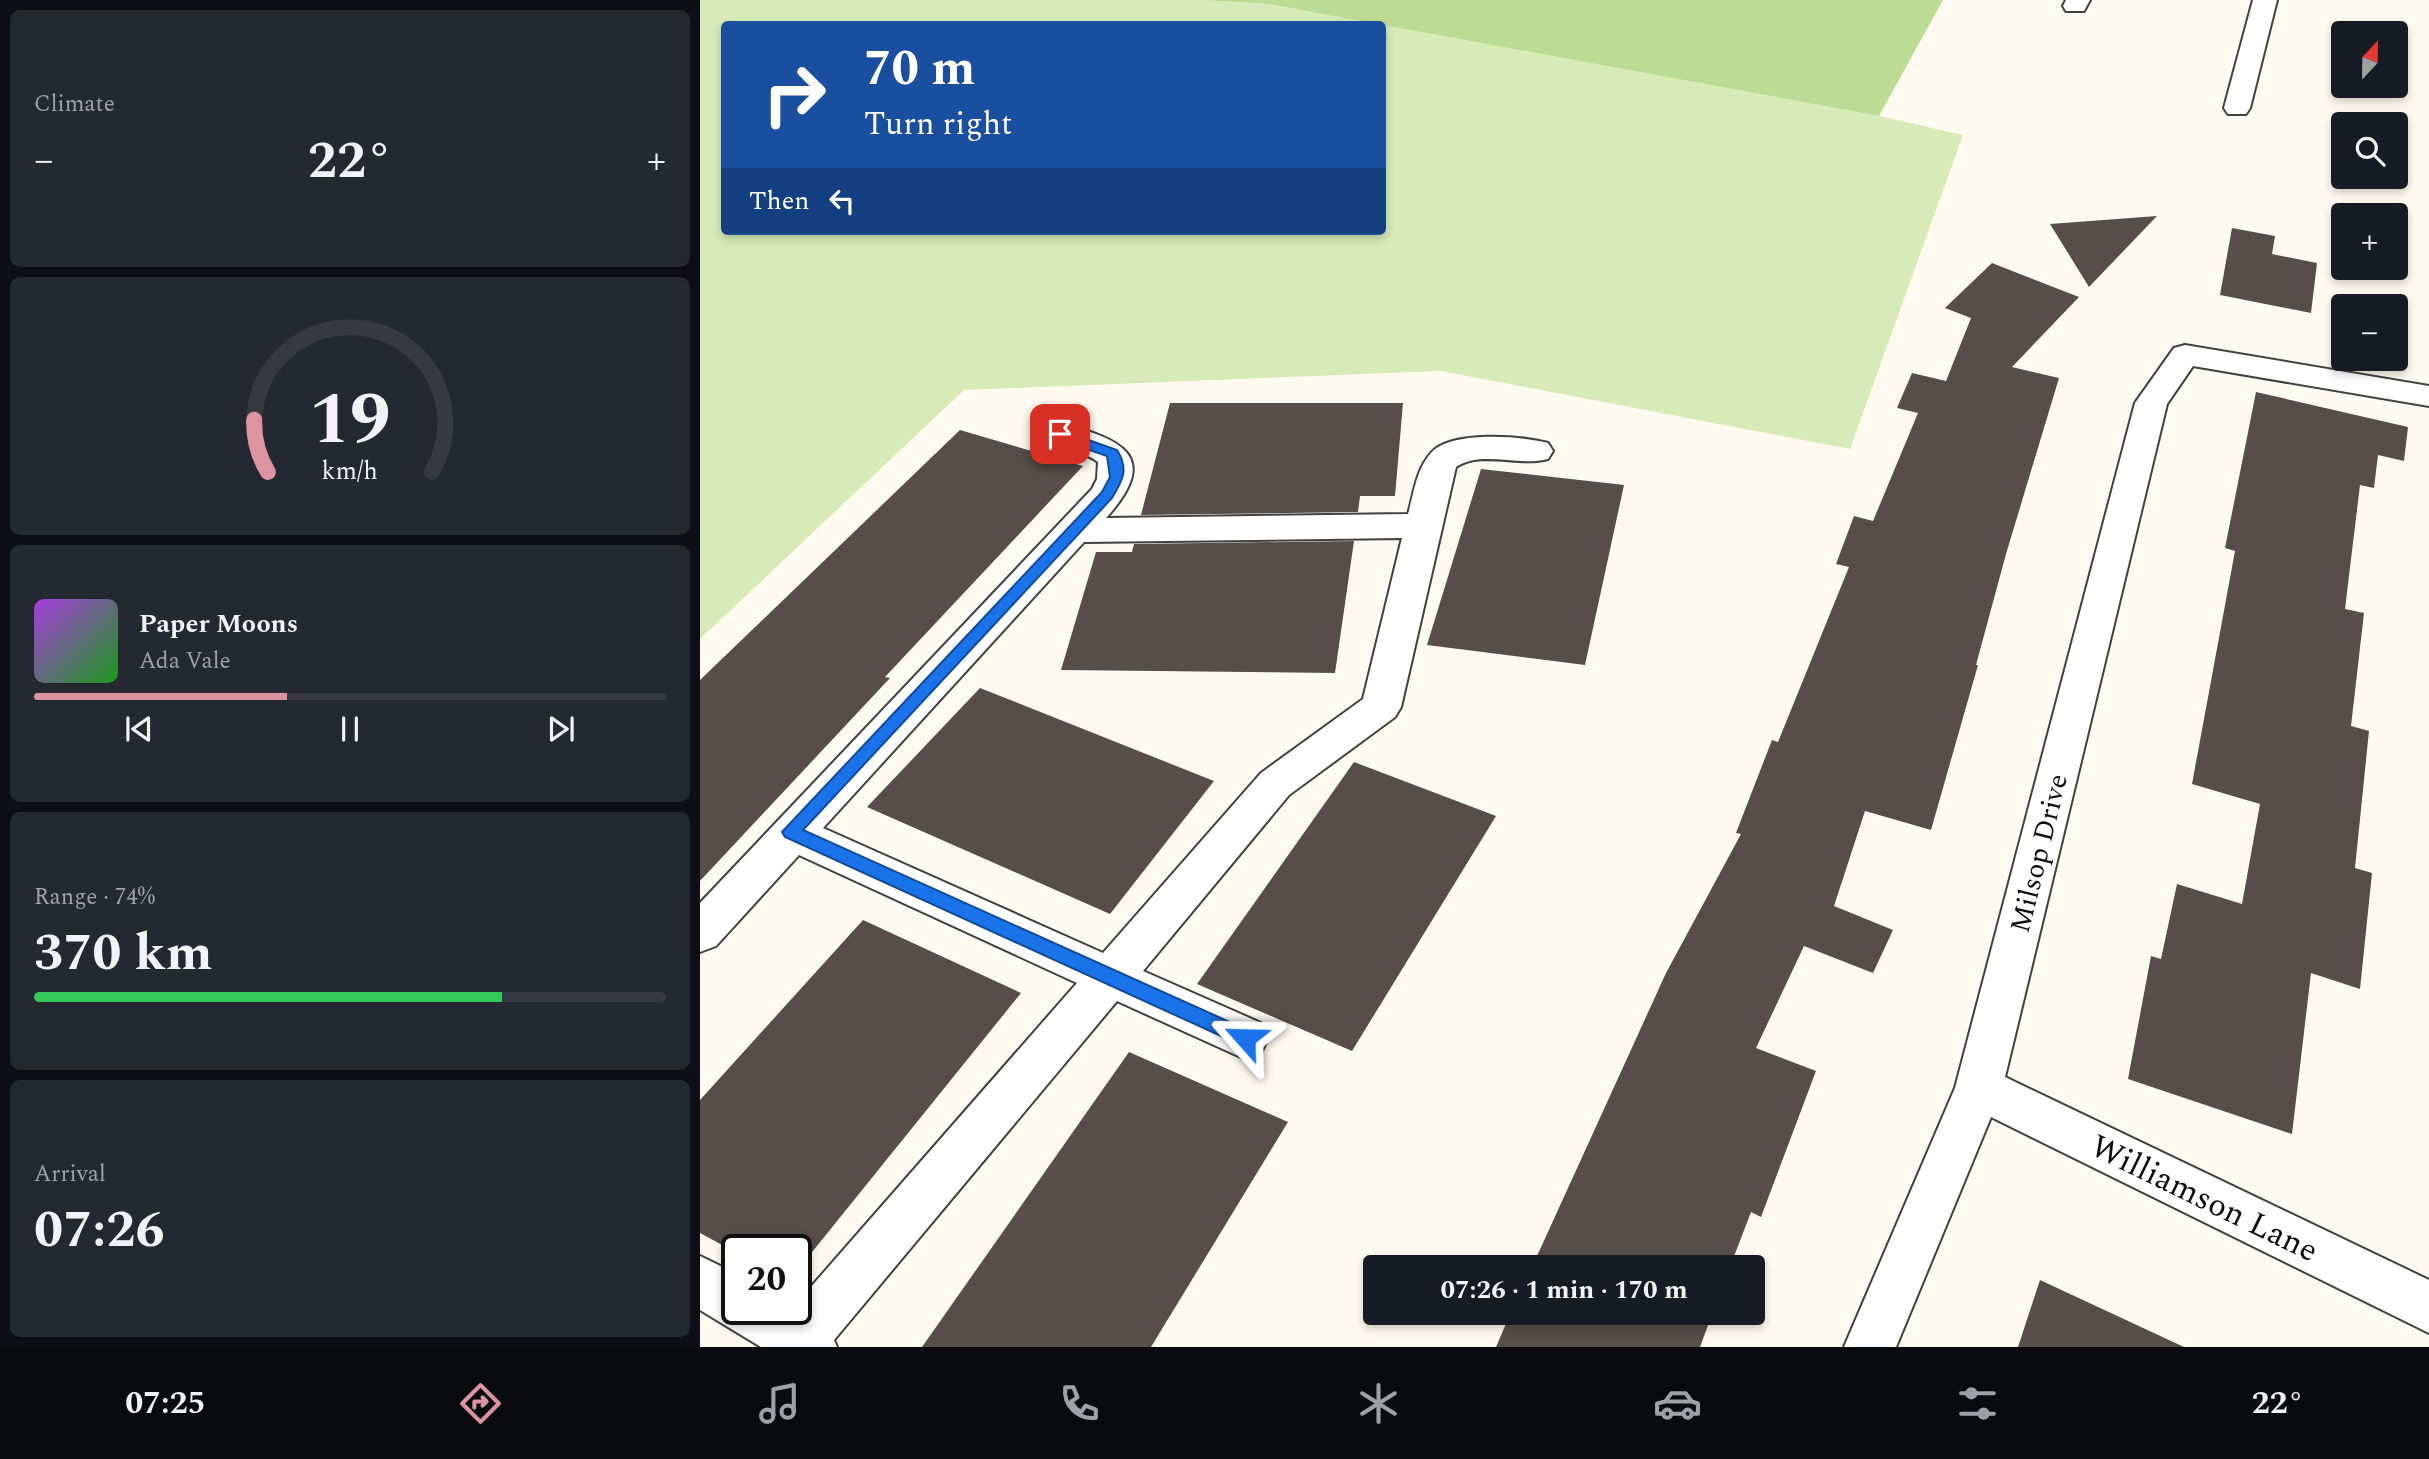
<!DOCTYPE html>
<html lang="en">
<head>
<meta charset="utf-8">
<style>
  :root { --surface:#171b24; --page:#242831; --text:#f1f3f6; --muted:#9ea1a6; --line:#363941; --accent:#dc94a0 }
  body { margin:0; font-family:Spectral,serif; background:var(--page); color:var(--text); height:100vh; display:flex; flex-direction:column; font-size:26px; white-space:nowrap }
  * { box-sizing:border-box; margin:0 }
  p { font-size:23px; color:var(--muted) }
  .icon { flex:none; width:38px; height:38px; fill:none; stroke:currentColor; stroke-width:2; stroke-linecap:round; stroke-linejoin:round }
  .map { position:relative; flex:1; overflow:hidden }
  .side { display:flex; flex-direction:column; gap:10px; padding:10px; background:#0d0f14; width:700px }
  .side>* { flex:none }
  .hud { position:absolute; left:21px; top:21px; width:665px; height:214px; border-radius:7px; box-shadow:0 4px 10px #0003; background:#1a4fa0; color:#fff; overflow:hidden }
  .needle { width:46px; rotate:22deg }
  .tools { position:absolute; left:1631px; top:21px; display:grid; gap:14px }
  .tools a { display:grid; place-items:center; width:77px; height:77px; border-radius:7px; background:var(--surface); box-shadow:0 4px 10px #0003; font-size:35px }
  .speed { position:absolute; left:21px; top:1234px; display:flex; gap:14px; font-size:35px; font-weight:700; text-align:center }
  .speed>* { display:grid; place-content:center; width:91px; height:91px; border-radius:50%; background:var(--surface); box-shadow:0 4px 10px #0003; line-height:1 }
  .speed .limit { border:4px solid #111; border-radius:10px; background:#fff; color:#111 }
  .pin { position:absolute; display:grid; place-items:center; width:60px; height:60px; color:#fff; margin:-30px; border-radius:14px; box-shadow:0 4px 10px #0006 }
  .me { position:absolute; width:77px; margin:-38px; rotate:295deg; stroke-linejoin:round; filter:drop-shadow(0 0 5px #0008) }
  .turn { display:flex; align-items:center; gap:24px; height:147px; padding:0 28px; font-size:32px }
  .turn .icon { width:91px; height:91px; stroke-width:2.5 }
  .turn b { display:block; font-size:49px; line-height:60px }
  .then { display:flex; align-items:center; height:66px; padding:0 28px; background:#0003; gap:14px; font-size:26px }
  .big { font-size:52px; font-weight:700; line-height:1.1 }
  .side .card { flex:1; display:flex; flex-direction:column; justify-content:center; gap:10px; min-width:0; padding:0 24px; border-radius:10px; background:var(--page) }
  .side .dial { align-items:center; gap:0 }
  .dial svg { height:182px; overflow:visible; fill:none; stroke:var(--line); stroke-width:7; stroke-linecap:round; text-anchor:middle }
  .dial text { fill:var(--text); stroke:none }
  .song { display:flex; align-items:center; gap:21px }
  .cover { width:84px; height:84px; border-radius:10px; background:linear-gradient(135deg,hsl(280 70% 55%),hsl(120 70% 35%)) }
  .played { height:7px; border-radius:4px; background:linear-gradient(90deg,var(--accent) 40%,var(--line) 40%) }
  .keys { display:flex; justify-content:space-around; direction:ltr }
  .heat { display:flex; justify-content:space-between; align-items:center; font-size:38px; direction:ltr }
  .charge { height:10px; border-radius:5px; background:linear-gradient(90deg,#34c759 74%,var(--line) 0) }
  .trip { position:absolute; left:663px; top:1255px; width:402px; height:70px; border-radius:7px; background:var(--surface); box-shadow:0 4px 10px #0003; font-weight:700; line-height:70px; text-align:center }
  .tabs { display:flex; height:112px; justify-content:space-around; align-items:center; background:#090b0e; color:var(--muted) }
  .tabs .icon { width:49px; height:49px }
  .tabs .selected { color:var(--accent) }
  .tabs b { font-size:32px; color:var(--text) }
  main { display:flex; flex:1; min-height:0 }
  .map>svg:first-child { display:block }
  .green { fill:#d6ebb7 }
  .forest { fill:#bcdc96 }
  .building { fill:#574e4a }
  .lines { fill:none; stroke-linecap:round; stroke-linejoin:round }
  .minor-casing { stroke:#414141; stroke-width:4 }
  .minor { fill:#fff; fill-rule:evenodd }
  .route { fill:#1a73e8; stroke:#114b97; stroke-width:2 }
  .labels { text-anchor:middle; stroke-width:7; stroke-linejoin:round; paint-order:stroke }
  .street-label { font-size:28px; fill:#0e0e0e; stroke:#fff }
  .near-street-label { font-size:33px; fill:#0e0e0e; stroke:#fff }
</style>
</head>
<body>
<main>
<section class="side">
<div class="card"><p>Climate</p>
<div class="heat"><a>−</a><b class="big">22°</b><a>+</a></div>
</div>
<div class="card dial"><svg viewBox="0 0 100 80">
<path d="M14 69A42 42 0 1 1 86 69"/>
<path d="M14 69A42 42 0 0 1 8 46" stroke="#dc94a0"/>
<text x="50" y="56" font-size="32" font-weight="700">19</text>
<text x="50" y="72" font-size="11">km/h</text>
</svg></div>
<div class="card">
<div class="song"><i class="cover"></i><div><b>Paper Moons</b><p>Ada Vale</p></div></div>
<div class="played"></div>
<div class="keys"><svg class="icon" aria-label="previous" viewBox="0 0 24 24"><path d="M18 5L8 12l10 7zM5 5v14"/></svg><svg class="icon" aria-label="pause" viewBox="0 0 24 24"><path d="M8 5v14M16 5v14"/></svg><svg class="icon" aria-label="next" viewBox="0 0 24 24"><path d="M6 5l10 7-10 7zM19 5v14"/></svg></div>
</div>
<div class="card"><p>Range · 74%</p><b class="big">370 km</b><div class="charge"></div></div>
<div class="card"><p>Arrival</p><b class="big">07:26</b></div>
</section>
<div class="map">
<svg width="1729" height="1347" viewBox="0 0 1729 1347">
  <rect width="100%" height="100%" fill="#fffaef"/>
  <path class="green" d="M0 0H500L569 4 680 24H24V231H682L683 25 1179 116 1263 135 1150 449 741 371 264 390 0 639Z"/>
  <path class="forest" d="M500 0H1243L1179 116 569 4Z"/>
  <g class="building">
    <path d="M1457 216 1389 287 1350 224Z"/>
    <path d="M1532 228 1575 236 1572 254 1617 263 1611 313 1520 295Z"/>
    <path d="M1292 263 1379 297 1312 367 1359 378 1306 554 1276 665H1278L1231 830 1165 811 1134 906 1193 930 1173 973 1104 946 1056 1048 1116 1071 1061 1217 1051 1212 1030 1267H832L966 973 1041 834 1036 833 1072 740 1078 742 1149 567 1136 564 1154 516 1173 521 1218 413 1197 408 1212 373 1246 381 1271 318 1245 308Z"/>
    <path d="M1556 392 1708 427 1704 461 1678 455 1674 488 1660 485 1645 609 1664 613 1651 726 1669 731 1655 868 1672 873 1660 989 1611 973 1592 1134 1428 1079 1451 956 1461 959 1477 884 1542 904 1560 804 1492 784 1535 551 1525 548Z"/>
    <path d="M470 403H703L695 496H660L658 512 441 515Z"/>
    <path d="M260 430 383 466 185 677 190 678 0 881V680Z"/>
    <path d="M781 469 924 485 885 665 727 645Z"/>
    <path d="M654 541 635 673 361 670 396 552H432L434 544Z"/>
    <path d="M280 688 514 781 410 914 167 807Z"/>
    <path d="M654 762 796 816 652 1051 497 984Z"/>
    <path d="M163 920 321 993 96 1272V1250H37V1253L0 1233V1100Z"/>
    <path d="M429 1052 588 1122 451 1347H222Z"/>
    <path d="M1340 1280 1484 1347H1318Z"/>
    <path d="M811 1312H1013L1000 1347H796Z"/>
  </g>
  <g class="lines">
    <defs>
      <g id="minor">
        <path d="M1366 0H1390L1384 11H1366L1363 6Z"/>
        <path d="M1553 0H1577L1550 108 1546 114H1528L1524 108Z"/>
        <path d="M1485 345 1729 386V406L1493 366 1467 404 1305 1077 1729 1280V1333L1291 1117 1196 1347H1144L1255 1088 1435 403 1474 348Z"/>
        <path d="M360 423C420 439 463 455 406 518L708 514C714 493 716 470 731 453 751 430 821 436 848 443L853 451 848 459C818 467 783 450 756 467L701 707 695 717 589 795 443 971 561 1023 568 1038 561 1053 545 1059 417 1001 134 1340 137 1347H61L0 1310V1256L37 1274V1309H96V1304L377 983 99 855 16 946 0 952V903L392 489 397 479 398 462C382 449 354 450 343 434L348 426ZM702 538 663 699 561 773 403 953 123 828 384 542Z"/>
      </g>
    </defs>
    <use href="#minor" class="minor-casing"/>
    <use href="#minor" class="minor"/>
  </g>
  <path class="route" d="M360 430 417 450C429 469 423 480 412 498L103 830 552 1032 555 1038 552 1044 545 1047 85 837 82 832 402 492 410 477 407 456 355 438 353 434Z"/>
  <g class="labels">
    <g class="street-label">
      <text transform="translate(1338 853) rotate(-76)" y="10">Milsop Drive</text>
    </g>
    <g class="near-street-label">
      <text transform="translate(1505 1197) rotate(26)" y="12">Williamson Lane</text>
    </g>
  </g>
</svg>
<div class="tools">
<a><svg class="needle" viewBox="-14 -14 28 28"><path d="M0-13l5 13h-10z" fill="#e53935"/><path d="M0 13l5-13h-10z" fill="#9ea1a6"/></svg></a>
<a><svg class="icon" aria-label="search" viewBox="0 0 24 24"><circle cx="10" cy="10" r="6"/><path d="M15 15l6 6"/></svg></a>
<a>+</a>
<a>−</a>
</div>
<div class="speed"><div class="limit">20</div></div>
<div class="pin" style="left:360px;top:434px;background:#d93025"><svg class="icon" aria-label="arrive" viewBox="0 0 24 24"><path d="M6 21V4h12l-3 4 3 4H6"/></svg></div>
<svg class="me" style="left:545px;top:1038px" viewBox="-20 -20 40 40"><path d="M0-17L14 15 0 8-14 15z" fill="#1a73e8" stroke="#fff" stroke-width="4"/></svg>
<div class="trip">07:26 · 1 min · 170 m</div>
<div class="hud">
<div class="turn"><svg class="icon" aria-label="right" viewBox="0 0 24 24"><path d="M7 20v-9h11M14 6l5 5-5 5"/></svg><div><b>70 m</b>Turn right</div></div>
<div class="then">Then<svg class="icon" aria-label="left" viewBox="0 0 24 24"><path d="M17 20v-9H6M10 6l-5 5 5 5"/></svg></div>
</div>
</div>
</main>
<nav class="tabs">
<b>07:25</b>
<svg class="icon selected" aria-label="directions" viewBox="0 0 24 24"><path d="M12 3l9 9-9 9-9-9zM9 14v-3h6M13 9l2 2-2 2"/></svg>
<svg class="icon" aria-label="music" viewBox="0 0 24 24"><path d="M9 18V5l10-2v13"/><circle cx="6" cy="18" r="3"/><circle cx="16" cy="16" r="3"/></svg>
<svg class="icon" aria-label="phone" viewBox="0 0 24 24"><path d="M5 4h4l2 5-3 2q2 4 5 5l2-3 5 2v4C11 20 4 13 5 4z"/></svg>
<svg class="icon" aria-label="climate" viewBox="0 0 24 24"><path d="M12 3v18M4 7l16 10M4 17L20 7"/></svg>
<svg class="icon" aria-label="car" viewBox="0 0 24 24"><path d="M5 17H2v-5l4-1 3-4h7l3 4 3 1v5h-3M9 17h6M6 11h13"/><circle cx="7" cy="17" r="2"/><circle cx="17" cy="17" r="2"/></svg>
<svg class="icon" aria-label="filters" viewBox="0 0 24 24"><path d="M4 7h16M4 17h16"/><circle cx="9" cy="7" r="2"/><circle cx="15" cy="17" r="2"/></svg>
<b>22°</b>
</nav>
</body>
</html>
